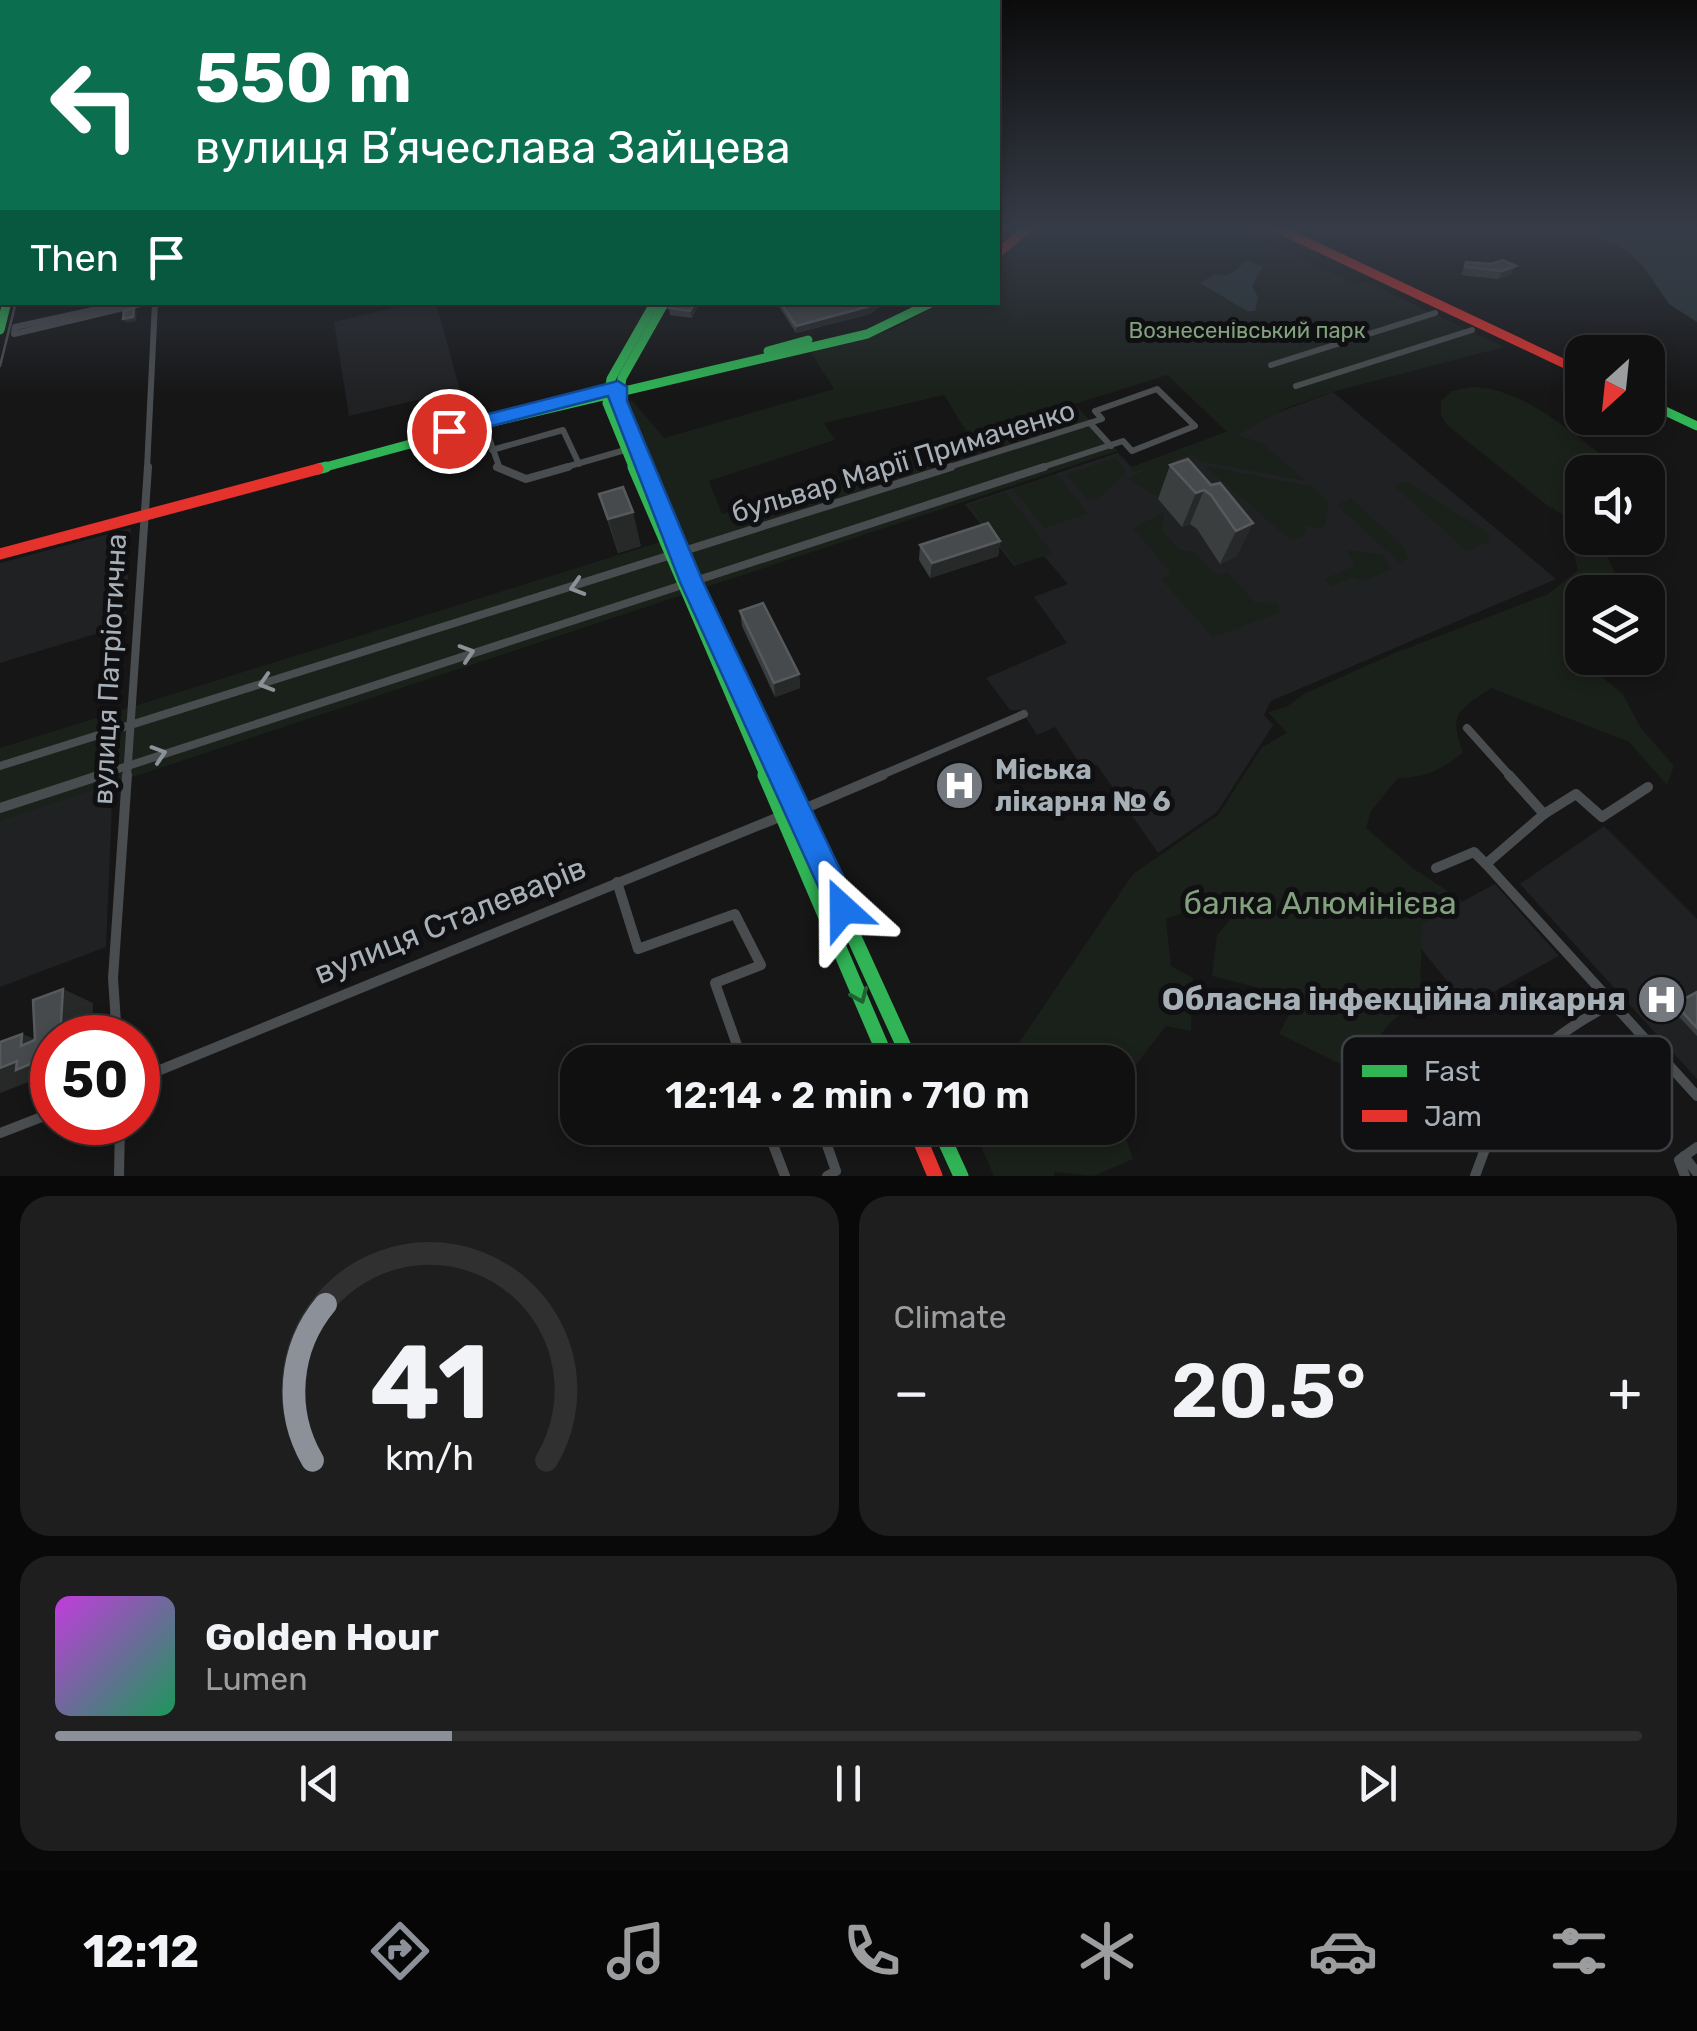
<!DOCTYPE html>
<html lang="en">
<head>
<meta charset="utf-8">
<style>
  :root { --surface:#101010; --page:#1e1e1e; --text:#f1f3f6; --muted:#9c9d9f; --line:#303030; --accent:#8c9099 }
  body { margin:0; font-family:Rubik,sans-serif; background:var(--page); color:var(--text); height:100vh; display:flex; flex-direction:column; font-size:38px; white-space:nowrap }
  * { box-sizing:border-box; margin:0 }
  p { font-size:32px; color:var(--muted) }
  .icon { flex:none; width:55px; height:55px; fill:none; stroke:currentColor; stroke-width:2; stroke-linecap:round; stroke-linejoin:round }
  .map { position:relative; height:1176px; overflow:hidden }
  .sheet { display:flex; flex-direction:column; gap:20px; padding:20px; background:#090909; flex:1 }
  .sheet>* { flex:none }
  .guide { position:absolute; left:0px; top:0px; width:1000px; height:305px; box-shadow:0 5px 15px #0003,0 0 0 2px var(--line); background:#0b6e4f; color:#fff; overflow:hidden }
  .needle { width:65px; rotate:207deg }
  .controls { position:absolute; left:1565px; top:335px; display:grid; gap:20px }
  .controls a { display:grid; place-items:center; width:100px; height:100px; border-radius:20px; background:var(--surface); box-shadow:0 5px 15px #0003,0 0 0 2px var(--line); font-size:50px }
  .speed { position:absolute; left:30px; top:1015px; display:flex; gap:20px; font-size:50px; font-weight:700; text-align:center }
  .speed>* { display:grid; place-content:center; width:130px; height:130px; border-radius:50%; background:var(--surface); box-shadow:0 5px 15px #0003,0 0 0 2px var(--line); line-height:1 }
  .speed .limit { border:15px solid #d22; background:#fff; color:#111 }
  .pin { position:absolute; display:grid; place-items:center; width:85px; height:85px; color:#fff; margin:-42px; border:5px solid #fff; border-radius:50%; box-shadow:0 2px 10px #0007 }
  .me { position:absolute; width:110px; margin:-55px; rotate:336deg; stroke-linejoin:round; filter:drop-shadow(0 0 8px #0008) }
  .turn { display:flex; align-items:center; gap:35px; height:210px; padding:0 30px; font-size:45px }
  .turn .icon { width:130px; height:130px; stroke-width:2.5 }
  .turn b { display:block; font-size:70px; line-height:85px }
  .then { display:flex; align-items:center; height:95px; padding:0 30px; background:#0003; gap:20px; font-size:38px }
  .big { font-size:75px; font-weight:600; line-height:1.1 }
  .sheet .card { flex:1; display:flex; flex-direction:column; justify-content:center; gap:15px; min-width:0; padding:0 35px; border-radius:30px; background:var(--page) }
  .sheet .dial { align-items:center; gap:0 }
  .dial svg { height:260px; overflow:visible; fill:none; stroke:var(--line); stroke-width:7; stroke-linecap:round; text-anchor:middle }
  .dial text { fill:var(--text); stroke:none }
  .song { display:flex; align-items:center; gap:30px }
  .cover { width:120px; height:120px; border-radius:15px; background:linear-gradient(135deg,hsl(290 70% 55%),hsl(150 70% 35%)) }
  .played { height:10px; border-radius:5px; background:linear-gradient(90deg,var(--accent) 25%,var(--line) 25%) }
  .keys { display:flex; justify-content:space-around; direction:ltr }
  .heat { display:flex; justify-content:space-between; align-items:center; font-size:55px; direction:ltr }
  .sheet .tiles { flex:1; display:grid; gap:20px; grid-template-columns:1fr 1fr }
  .card:last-child { grid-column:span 2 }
  .trip { position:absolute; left:560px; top:1045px; width:575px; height:100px; border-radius:30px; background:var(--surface); box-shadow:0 5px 15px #0003,0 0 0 2px var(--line); font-weight:600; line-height:100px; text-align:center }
  .dock { display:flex; height:160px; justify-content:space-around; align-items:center; background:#060606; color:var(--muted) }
  .dock .icon { width:70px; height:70px }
  .dock .on { color:var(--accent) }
  .dock b { font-size:45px; color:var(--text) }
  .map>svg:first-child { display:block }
  .built { fill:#202123 }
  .green { fill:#1a201a; fill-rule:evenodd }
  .water { fill:#293438 }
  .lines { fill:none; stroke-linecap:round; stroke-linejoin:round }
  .street-far2 { stroke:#4a4d4f; stroke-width:6 }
  .street-far1 { stroke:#4a4d4f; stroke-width:8 }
  .street { stroke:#4a4d4f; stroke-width:10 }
  .fast-far2 { stroke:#30b455; stroke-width:9 }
  .fast-far1 { stroke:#30b455; stroke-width:11 }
  .fast { stroke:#30b455; stroke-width:15 }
  .jam-far2 { stroke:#e5322d; stroke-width:9 }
  .jam-far1 { stroke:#e5322d; stroke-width:11 }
  .jam { stroke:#e5322d; stroke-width:15 }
  .tram { stroke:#4a4c4e; stroke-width:2.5 }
  .wall { fill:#3b3e3f }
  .shaded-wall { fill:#272929 }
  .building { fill:#474a4c; stroke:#565a5d; stroke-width:2.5 }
  .oneway { stroke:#8b9298 }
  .oneway2 { stroke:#206234 }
  .route { fill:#1a73e8; stroke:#114b97; stroke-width:2.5 }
  .labels { text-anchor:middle; stroke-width:10; stroke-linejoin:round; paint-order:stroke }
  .far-park-label { font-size:22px; fill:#82a27e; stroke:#101012 }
  .street-label { font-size:28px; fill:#a7afb7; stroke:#101012 }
  .poi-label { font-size:28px; font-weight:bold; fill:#a7afb7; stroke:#101012; text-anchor:start }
  .near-park-label { font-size:32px; fill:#82a27e; stroke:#101012 }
  .near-street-label { font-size:32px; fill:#a7afb7; stroke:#101012 }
  .near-poi-label { font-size:32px; font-weight:bold; fill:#a7afb7; stroke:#101012; text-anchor:end }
  .key { fill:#101012; stroke:#3d4044; stroke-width:2.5 }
  .key-label { font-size:28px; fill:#a7afb7 }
</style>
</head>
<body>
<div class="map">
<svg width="1697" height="1176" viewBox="0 0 1697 1176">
  <rect width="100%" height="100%" fill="#161616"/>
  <g class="built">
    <path d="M417 302 436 303 460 390 349 416 334 322Z"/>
    <path d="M1333 392 1556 579 1271 701 1264 715 1273 725 1217 812 1158 853 1097 765 1083 768 1055 727 1037 735 1021 710H1010L986 678 1067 643 1034 597 1068 584 1044 556 1014 566 965 504 1117 453 1132 467Z"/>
    <path d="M131 528 125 625 0 663V563Z"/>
    <path d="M113 778 106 947 0 987V816Z"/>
    <path d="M1604 826 1697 919V1079L1520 884Z"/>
    <path d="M1495 884 1559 956 1467 1006 1407 931Z"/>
  </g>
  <g class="green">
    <path d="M1035 230H1241L1358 285 1365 281 1504 347 1336 391 1286 408 1237 435 1262 443 1306 481 1200 461 1192 454 1173 460 1180 469 1176 491 1158 497 1128 479 1153 466 1134 472 1117 451 0 821V748L679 536 620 402 632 400 664 438 834 389 810 351 892 330 940 303 998 302V260ZM1167 375 1227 432 1132 467 1075 404ZM944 395 969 436 722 514 709 481 835 440 824 423Z"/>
    <path d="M1471 387C1529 388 1579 440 1624 472H1582V525L1548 506 1447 425 1441 415V401L1452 391Z"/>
    <path d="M1116 458 1127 472 1100 497 1088 500 1066 475Z"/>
    <path d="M1205 466 1313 487 1329 503 1324 526 1320 529 1307 525 1303 536 1291 540Z"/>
    <path d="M1056 474 1088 513 1044 528 1013 489Z"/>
    <path d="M1407 482 1488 533 1491 541 1467 551 1394 486Z"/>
    <path d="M1006 492 1052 553 1016 564 969 505Z"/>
    <path d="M1351 498 1404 547 1408 559 1401 564 1337 505Z"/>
    <path d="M1164 513 1162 530 1179 550 1194 552 1216 575 1228 573 1255 603 1278 604 1280 612 1213 637 1161 579 1171 573 1133 528Z"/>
    <path d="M1582 533V538H1594L1603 547 1618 579 1602 592H1582V658H1587L1597 673 1622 693 1641 728 1674 766 1667 785 1629 742 1491 688C1459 711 1448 711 1463 752 1444 769 1424 778 1398 778L1371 811 1366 828 1414 869 1463 901 1422 925 1420 999 1390 1023 1353 1070 1279 1034 1302 989 1260 988 1212 976 1217 935 1233 916 1204 905 1166 919 1171 966 1193 978 1191 1031 1166 1026 1118 1088V1062H1006L1133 874 1218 815 1262 747 1287 733 1268 712 1286 707 1304 694 1390 655 1548 594 1578 570 1568 534Z"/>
    <path d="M1347 550 1383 555 1392 569 1362 581 1353 577 1331 586 1324 579 1355 566Z"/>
    <path d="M1118 1115 1133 1159 1094 1176 1054 1172V1176H994L973 1128H1118Z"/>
  </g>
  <g class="water">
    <path d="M1697 230V322L1669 304 1643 266 1623 248 1579 230Z"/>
    <path d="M1247 260 1263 267 1252 286 1258 297 1255 311H1247L1200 283 1216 274C1231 279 1237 268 1247 260Z"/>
  </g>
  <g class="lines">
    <g class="street-far2">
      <path d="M129 302 15 327 14 334 149 302"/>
      <path d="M1271 365 1435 313"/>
      <path d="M1296 386 1472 330"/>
      <path d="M1090 423 1111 446"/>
      <path d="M484 424 500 469"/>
      <path d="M492 450 563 430 579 464"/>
      <path d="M147 469 155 302"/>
      <path d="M559 469 625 450"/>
      <path d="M943 469 1102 419 1095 411 1157 389 1195 426 1132 451 1123 441 1037 469"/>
    </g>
    <g class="street-far1">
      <path d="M497 467 526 479 568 467"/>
      <path d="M1467 728 1511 777"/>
      <path d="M0 766 951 467"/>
      <path d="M94 777 1044 467"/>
      <path d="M127 777 148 467"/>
      <path d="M877 777 1024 714"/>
    </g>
    <g class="street">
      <path d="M1509 775 1544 814 1486 864 1697 1096"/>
      <path d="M0 808 101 775"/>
      <path d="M799 811 883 775"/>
      <path d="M1544 814 1576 794 1602 817 1648 787"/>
      <path d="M1436 868 1474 852 1486 864"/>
      <path d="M617 882 638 949 735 914 761 965 715 983 743 1062"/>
      <path d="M117 1038 113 978 127 775"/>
      <path d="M1512 1041 1528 1058"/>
      <path d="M138 1079 784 815"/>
      <path d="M1556 1117 1660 1056"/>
      <path d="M767 1128 771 1139 790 1128"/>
      <path d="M821 1128 836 1171 827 1176"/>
      <path d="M0 1133 52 1113"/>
      <path d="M771 1139 785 1176"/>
      <path d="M1684 1156 1697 1173"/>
      <path d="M119 1176 120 1122"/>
      <path d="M1475 1176C1509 1083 1521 1052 1611 1004"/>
      <path d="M1685 1176 1679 1160 1697 1147"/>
    </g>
    <g class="fast-far2">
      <path d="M0 330 7 302"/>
      <path d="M768 351 808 340"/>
      <path d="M1648 403 1697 426"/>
      <path d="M318 469 484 424 867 334 933 302"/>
      <path d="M634 469 607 403 611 379 655 302"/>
      <path d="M647 469 618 401 622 378 665 302"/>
    </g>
    <g class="fast-far1">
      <path d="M633 467 766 777"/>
      <path d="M646 467 782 777"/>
      <path d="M318 469 326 467"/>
    </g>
    <g class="fast">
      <path d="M765 775 888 1062"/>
      <path d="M780 775 911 1062"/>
      <path d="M939 1128 961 1176"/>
    </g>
    <g class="jam-far2">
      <path d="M1281 230 1582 372"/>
      <path d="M998 253 1026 230"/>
    </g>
    <path class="jam-far1" d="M0 554 318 469"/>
    <path class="jam" d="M915 1128 935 1176"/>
    <path class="tram" d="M0 366 16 302"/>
  </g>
  <g class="wall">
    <path d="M1466 262 1511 274 1498 279 1461 275Z"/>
    <path d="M673 302H698V306L692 318 670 315 669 308Z"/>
    <path d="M776 302H886L870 314 796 333Z"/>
    <path d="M1170 465 1211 485 1253 523 1236 556 1220 564 1197 529 1190 524 1182 527 1158 499Z"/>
    <path d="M599 494 641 546 618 553Z"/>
    <path d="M1000 541 998 556 930 578 919 560 920 545Z"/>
    <path d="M740 611 799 674 800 688 775 697 742 626Z"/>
    <path d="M1697 991V1036L1669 1006Z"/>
  </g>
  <g class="shaded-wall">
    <path d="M1516 266 1511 274 1498 279 1502 271Z"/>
    <path d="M695 302H698V306L692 318 690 311Z"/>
    <path d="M875 302H886L870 314 796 333V326Z"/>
    <path d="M134 308 137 312 136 321 126 323 123 319Z"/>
    <path d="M1204 490 1190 524 1182 527 1196 493Z"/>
    <path d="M633 512 641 546 618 553 608 519Z"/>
    <path d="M1253 523 1236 556 1220 564 1236 531Z"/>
    <path d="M1000 541 998 556 930 578 932 563Z"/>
    <path d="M799 674 800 688 775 697 774 683Z"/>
    <path d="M63 989 93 1003 92 1038H60Z"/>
    <path d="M22 1034 52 1045V1080L50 1081 39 1078 0 1093V1068L21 1046Z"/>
  </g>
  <g class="building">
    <path d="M1502 260 1516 266 1502 271 1465 267 1466 262 1491 264Z"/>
    <path d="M673 302H695L690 311 669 308Z"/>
    <path d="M780 302H875L870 306 796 326Z"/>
    <path d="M134 308 133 317 123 319 124 311Z"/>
    <path d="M1188 459 1211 485 1220 483 1253 523 1236 531 1211 495 1204 490 1196 493 1170 465Z"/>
    <path d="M623 487 633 512 608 519 599 494Z"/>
    <path d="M988 523 1000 541 932 563 920 545Z"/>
    <path d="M763 603 799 674 774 683 740 611Z"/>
    <path d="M63 989 60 1038H52V1055L16 1070 17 1061 0 1068V1042L22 1034 21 1046 35 1040 33 1000Z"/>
    <path d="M1697 992V1028L1675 1004Z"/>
  </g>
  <defs><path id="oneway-chevron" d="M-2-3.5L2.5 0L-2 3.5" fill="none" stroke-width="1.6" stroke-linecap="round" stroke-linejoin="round" transform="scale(2.5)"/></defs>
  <g class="oneway">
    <use href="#oneway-chevron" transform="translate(577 587) rotate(163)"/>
    <use href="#oneway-chevron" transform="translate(467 653) rotate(-18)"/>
    <use href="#oneway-chevron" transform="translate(266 683) rotate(163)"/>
    <use href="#oneway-chevron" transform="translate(159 754) rotate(-18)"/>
  </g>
  <use class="oneway2" href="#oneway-chevron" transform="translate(860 996) rotate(67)"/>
  <linearGradient id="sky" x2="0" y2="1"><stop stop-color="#0c0c0c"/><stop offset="0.58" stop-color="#363c47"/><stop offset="1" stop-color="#363c47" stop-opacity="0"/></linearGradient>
  <rect width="1697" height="395" fill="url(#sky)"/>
  <path class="route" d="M618 381 627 387V401L703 582 854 899 858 909 854 919 843 923 833 919 680 582 608 396 449 437 439 431 449 424Z"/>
  <defs>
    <symbol id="hospital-disc" viewBox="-11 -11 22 22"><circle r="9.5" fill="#74797f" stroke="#101012"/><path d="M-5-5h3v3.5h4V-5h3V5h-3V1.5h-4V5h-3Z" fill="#fff"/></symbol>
  </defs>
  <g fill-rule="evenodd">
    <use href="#hospital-disc" x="932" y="758" width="55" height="55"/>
    <use href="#hospital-disc" x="1634" y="972" width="55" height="55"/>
  </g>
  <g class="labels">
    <g class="far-park-label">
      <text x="1247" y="338">Вознесенівський парк</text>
    </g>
    <g class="street-label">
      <text transform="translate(903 461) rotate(-17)" y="10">бульвар Марії Примаченко</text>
      <text transform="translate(109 669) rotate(-87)" y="10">вулиця Патріотична</text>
    </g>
    <g class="poi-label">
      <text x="995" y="779">Мiська<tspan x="995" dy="32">лiкарня № 6</tspan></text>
    </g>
    <g class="near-park-label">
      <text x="1320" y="914">балка Алюмінієва</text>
    </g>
    <g class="near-street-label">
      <text transform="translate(450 920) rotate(-22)" y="11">вулиця Сталеварів</text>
    </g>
    <g class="near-poi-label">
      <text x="1626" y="1010">Обласна інфекційна лікарня</text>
    </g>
  </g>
  <rect x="1342" y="1036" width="330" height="115" rx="15" class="key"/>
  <rect x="1362" y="1065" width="45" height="12" fill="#30b455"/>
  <rect x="1362" y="1110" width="45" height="12" fill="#e5322d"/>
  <g class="key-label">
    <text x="1424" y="1081">Fast</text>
    <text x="1424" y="1126">Jam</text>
  </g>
</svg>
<div class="controls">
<a><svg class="needle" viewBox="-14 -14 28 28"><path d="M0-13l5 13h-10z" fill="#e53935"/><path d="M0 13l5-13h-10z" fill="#9c9d9f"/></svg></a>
<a><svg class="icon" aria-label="sound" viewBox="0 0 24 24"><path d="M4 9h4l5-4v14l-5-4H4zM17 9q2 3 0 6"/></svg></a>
<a><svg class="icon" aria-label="layers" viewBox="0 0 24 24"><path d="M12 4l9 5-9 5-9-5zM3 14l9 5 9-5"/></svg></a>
</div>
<div class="speed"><div class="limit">50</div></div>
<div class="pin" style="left:449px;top:431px;background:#d93025"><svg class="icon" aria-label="arrive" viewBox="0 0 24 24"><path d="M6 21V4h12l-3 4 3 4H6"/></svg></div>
<svg class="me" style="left:843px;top:909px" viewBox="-20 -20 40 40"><path d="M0-17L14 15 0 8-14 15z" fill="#1a73e8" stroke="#fff" stroke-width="4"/></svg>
<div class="trip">12:14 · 2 min · 710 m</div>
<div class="guide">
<div class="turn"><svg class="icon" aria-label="left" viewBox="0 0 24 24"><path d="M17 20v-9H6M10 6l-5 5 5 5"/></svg><div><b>550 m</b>вулиця Вʼячеслава Зайцева</div></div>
<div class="then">Then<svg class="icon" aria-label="arrive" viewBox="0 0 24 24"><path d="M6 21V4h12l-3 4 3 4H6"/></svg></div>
</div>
</div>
<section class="sheet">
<div class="tiles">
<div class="card dial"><svg viewBox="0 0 100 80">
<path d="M14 69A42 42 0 1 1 86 69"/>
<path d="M14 69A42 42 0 0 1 18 21" stroke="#8c9099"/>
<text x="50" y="56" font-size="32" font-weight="700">41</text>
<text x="50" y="72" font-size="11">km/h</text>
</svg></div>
<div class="card"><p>Climate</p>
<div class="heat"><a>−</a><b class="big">20.5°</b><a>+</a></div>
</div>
<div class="card">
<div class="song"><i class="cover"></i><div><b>Golden Hour</b><p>Lumen</p></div></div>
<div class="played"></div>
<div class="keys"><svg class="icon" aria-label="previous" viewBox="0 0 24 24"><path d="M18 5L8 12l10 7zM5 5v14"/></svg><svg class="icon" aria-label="pause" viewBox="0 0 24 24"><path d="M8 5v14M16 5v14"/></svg><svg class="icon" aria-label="next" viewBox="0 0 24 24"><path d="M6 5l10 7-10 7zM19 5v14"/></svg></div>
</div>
</div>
</section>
<nav class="dock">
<b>12:12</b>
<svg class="icon on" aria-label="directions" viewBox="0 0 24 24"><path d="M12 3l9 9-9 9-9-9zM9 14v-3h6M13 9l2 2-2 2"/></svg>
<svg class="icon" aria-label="music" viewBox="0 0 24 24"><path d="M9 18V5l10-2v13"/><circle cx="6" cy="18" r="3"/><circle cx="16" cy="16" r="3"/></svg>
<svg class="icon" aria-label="phone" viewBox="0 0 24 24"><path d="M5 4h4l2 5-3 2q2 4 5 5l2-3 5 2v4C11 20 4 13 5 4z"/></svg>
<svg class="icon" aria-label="climate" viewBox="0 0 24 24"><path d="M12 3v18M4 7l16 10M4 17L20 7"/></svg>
<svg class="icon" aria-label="car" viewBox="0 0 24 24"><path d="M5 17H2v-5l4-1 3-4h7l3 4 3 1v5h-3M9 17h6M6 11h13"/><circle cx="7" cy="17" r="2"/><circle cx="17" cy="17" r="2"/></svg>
<svg class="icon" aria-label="filters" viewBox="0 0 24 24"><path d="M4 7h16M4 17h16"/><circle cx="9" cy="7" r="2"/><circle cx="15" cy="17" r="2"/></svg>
</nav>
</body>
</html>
